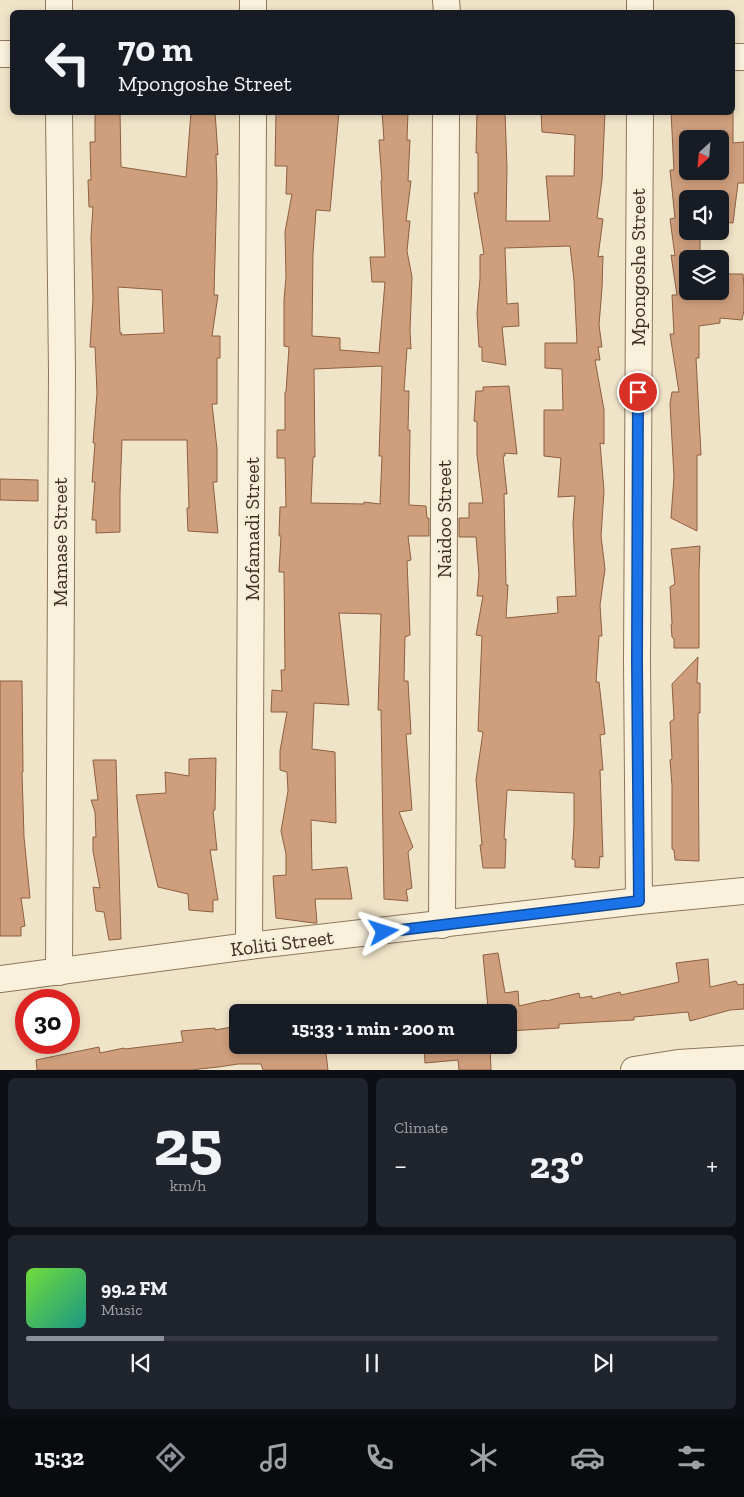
<!DOCTYPE html>
<html lang="en">
<head>
<meta charset="utf-8">
<style>
  :root { --surface:#171b24; --page:#20242c; --text:#f1f3f6; --muted:#9ea1a6; --line:#363941; --accent:#8c9099 }
  body { margin:0; font-family:"Zilla Slab",serif; background:var(--page); color:var(--text); height:100vh; display:flex; flex-direction:column; font-size:19px; white-space:nowrap }
  * { box-sizing:border-box; margin:0 }
  p { font-size:16px; color:var(--muted) }
  .icon { flex:none; width:28px; height:28px; fill:none; stroke:currentColor; stroke-width:2; stroke-linecap:round; stroke-linejoin:round }
  .map { position:relative; height:1070px; overflow:hidden }
  .drawer { display:flex; flex-direction:column; gap:8px; padding:8px; background:#0d0f14; flex:1 }
  .drawer>* { flex:none }
  .hud { position:absolute; left:10px; top:10px; width:725px; height:105px; border-radius:8px; box-shadow:0 2px 8px #0003; background:#171b24; color:var(--text); overflow:hidden }
  .needle { width:32px; rotate:206deg }
  .buttons { position:absolute; left:679px; top:130px; display:grid; gap:10px }
  .buttons a { display:grid; place-items:center; width:50px; height:50px; border-radius:8px; background:var(--surface); box-shadow:0 2px 8px #0003; font-size:25px }
  .speed { position:absolute; left:15px; top:989px; display:flex; gap:10px; font-size:25px; font-weight:700; text-align:center }
  .speed>* { display:grid; place-content:center; width:65px; height:65px; border-radius:50%; background:var(--surface); box-shadow:0 2px 8px #0003; line-height:1 }
  .speed .limit { border:8px solid #d22; background:#fff; color:#111 }
  .pin { position:absolute; display:grid; place-items:center; width:42px; height:42px; color:#fff; margin:-21px; border:2px solid #fff; border-radius:50%; box-shadow:0 1px 5px #0007 }
  .me { position:absolute; width:55px; margin:-28px; rotate:84deg; stroke-linejoin:round; filter:drop-shadow(0 0 4px #0008) }
  .turn { display:flex; align-items:center; gap:18px; height:105px; padding:0 25px; font-size:22px }
  .turn .icon { width:65px; height:65px; stroke-width:2.5 }
  .turn b { display:block; font-size:35px; line-height:42px }
  .big { font-size:38px; font-weight:700; line-height:1.1 }
  .drawer .tile { flex:1; display:flex; flex-direction:column; justify-content:center; gap:8px; min-width:0; padding:0 18px; border-radius:8px; background:var(--page) }
  .drawer .dial { align-items:center; gap:0 }
  .dial b { font-size:65px; line-height:1 }
  .song { display:flex; align-items:center; gap:15px }
  .cover { width:60px; height:60px; border-radius:8px; background:linear-gradient(135deg,hsl(100 70% 55%),hsl(170 70% 35%)) }
  .played { height:5px; border-radius:2px; background:linear-gradient(90deg,var(--accent) 20%,var(--line) 20%) }
  .keys { display:flex; justify-content:space-around; direction:ltr }
  .heat { display:flex; justify-content:space-between; align-items:center; font-size:28px; direction:ltr }
  .drawer .tiles { flex:1; display:grid; gap:8px; grid-template-columns:1fr 1fr }
  .tile:last-child { grid-column:span 2 }
  .trip { position:absolute; left:229px; top:1004px; width:288px; height:50px; border-radius:8px; background:var(--surface); box-shadow:0 2px 8px #0003; font-weight:700; line-height:50px; text-align:center }
  .menu { display:flex; height:80px; justify-content:space-around; align-items:center; background:#090b0e; color:var(--muted) }
  .menu .icon { width:35px; height:35px }
  .menu .selected { color:var(--accent) }
  .menu b { font-size:22px; color:var(--text) }
  .map>svg:first-child { display:block }
  .building { fill:#cf9f7d; stroke:#8d5f41; fill-rule:evenodd }
  .lines { fill:none; stroke-linecap:round; stroke-linejoin:round }
  .minor-casing { stroke:#8d765c; stroke-width:28 }
  .minor { stroke:#faf1dc; stroke-width:26 }
  .route-casing { stroke:#114b97; stroke-width:12 }
  .route { stroke:#1a73e8; stroke-width:9 }
  .labels { text-anchor:middle; stroke-width:4.5; stroke-linejoin:round; paint-order:stroke }
  .street-label { font-size:20px; fill:#3d2e20; stroke:#f7eed8 }
</style>
</head>
<body>
<div class="map">
<svg width="744" height="1070" viewBox="0 0 744 1070">
  <rect width="100%" height="100%" fill="#f0e4c8"/>
  <g class="building">
    <path d="M95 112H120L121 167 186 177 191 112H215L218 155 216 154 217 184 214 295H218L212 336H220V358H217V404H212L217 449V482H213L218 533 188 531 187 508H189L187 440H122L120 493V532L96 533V520H92L95 482H92L95 443H93L97 393 95 347H90L93 299 91 237 93 207H89L88 180H91L90 142H95ZM118 287 162 290 164 333 121 335 122 333H120Z"/>
    <path d="M276 112H339L330 211 316 210 313 254 312 336 340 338V350L379 353 385 282H372L370 257H385L381 181H382L379 140H384L382 112H408L407 140H410L408 181H411L406 221H410L407 251 412 277 410 331 411 349 407 348 404 391H409L408 430H410L409 505 426 506 427 518H429V536H408L411 560 407 561 410 635 405 637 404 681H408L411 734H406L412 810 399 812 413 847 408 852 412 888 406 890 408 901 384 899 381 710H378L381 614 339 613 349 705 314 703 312 749 335 752 336 823 311 820 312 870 347 867 352 899H315L317 923H314L276 918 273 876 286 875V854L281 831 288 791 287 772 280 770V751L287 712H271L272 690 282 691 281 670H285L284 572H279L281 536H279L280 507H286L285 458H277V430H285V392H286L289 347 284 346V300L286 277 285 232 292 194H286L287 166H275ZM382 366 379 456H382L380 504 364 502V504L311 503 313 457H315L314 369Z"/>
    <path d="M477 112H505L507 168 506 221H550L546 176H574L575 135 542 132 541 112H605L602 180 597 218 603 219 598 257 603 256 602 288 599 325 602 347H598L600 360H595L604 410V444L600 443 604 491 601 536 605 569 600 605 602 636H599L596 682H599L605 734 600 735 603 770H600L603 857 600 856 599 868 575 867V860L572 859 574 826V793L507 790 504 839H506L505 868H483L480 845H482L476 780 483 732 478 731 482 636 476 635 483 596H477L479 575 476 537H459V518H469V503H483L477 455V422L474 421 476 391H483V387L509 386 517 454 505 453V456H503L507 494H504L506 585H508L506 618 558 613 557 597 576 596 573 523 575 496 558 497 561 458 544 456V410H563L562 369 545 368V343H577L574 280 570 246 505 248 507 304 518 303 519 326 502 327 506 365 482 361V347H479L477 313 480 278V255L484 254 474 193H478V153H476Z"/>
    <path d="M671 112H733V143L744 142V183H738L733 223 720 222V199H688V231H700V259H688V291H720V274H743L744 287V310L742 320 720 318V323L699 326V358H696L701 455H697V531L671 518 674 477 670 404 672 392H679L670 334H674L672 295H677L671 255 675 256 670 219 675 218 670 170H674ZM688 139H720V171H688Z"/>
    <path d="M0 479 38 480V501L0 500Z"/>
    <path d="M700 546 699 572V648H674V639L672 637 671 625 672 624 670 587 675 584 671 549Z"/>
    <path d="M698 657 697 683H700V713H698L699 861 675 860 674 850 672 849V786L670 760 672 759 670 722 674 719 672 684Z"/>
    <path d="M0 681H22L23 772H22L24 837 30 898H21L25 926 21 927V936H0Z"/>
    <path d="M216 758 215 810 213 811 217 850H210L218 900H213V912L189 910 188 894 158 887 136 795 166 793 165 772 189 776V759Z"/>
    <path d="M93 760H116L121 939 109 940 104 912 96 911 93 887 100 888 93 851V837H96L95 812 91 800H98Z"/>
    <path d="M498 953 505 993 518 991 519 1006 545 1000 546 1001 579 993 580 998 592 996V999L620 992 621 995 679 982 676 963 708 959 710 987 736 981 738 985 744 984V1009L730 1010 690 1021 688 1012 634 1017V1020L559 1024V1028L508 1031V1012H432L488 1008 483 955Z"/>
    <path d="M238 1026V1045H325L328 1070H263L261 1064H238L218 1067 191 1070H37L36 1060 99 1047 100 1053 124 1048 125 1049 183 1042 181 1031 215 1028V1030Z"/>
    <path d="M357 1045H398L357 1051Z"/>
    <path d="M424 1045H490L491 1070H459L458 1060 425 1063Z"/>
  </g>
  <g class="lines">
    <defs>
      <g id="minor">
        <path d="M253 0V12"/>
        <path d="M446 0 447 12"/>
        <path d="M59 12V0"/>
        <path d="M640 12V0"/>
        <path d="M0 54H12"/>
        <path d="M732 57H744"/>
        <path d="M59 112 62 372 59 972"/>
        <path d="M639 901 637 661 640 112"/>
        <path d="M442 925 446 112"/>
        <path d="M249 946 253 112"/>
        <path d="M0 979 249 946 639 901 744 891"/>
        <path d="M634 1070 678 1063 744 1059"/>
      </g>
    </defs>
    <use href="#minor" class="minor-casing"/>
    <use href="#minor" class="minor"/>
  </g>
  <g class="lines">
    <defs>
      <path id="route" d="M384 932 639 901 637 661 638 392"/>
    </defs>
    <use href="#route" class="route-casing"/>
    <use href="#route" class="route"/>
  </g>
  <g class="labels">
    <g class="street-label">
      <text transform="translate(638 267) rotate(-90)" y="7">Mpongoshe Street</text>
      <text transform="translate(444 519) rotate(-90)" y="7">Naidoo Street</text>
      <text transform="translate(252 529) rotate(-90)" y="7">Mofamadi Street</text>
      <text transform="translate(60 542) rotate(-90)" y="7">Mamase Street</text>
      <text transform="translate(282 943) rotate(-7)" y="7">Koliti Street</text>
    </g>
  </g>
</svg>
<div class="buttons">
<a><svg class="needle" viewBox="-14 -14 28 28"><path d="M0-13l5 13h-10z" fill="#e53935"/><path d="M0 13l5-13h-10z" fill="#9ea1a6"/></svg></a>
<a><svg class="icon" aria-label="sound" viewBox="0 0 24 24"><path d="M4 9h4l5-4v14l-5-4H4zM17 9q2 3 0 6"/></svg></a>
<a><svg class="icon" aria-label="layers" viewBox="0 0 24 24"><path d="M12 4l9 5-9 5-9-5zM3 14l9 5 9-5"/></svg></a>
</div>
<div class="speed"><div class="limit">30</div></div>
<div class="pin" style="left:638px;top:392px;background:#d93025"><svg class="icon" aria-label="arrive" viewBox="0 0 24 24"><path d="M6 21V4h12l-3 4 3 4H6"/></svg></div>
<svg class="me" style="left:384px;top:932px" viewBox="-20 -20 40 40"><path d="M0-17L14 15 0 8-14 15z" fill="#1a73e8" stroke="#fff" stroke-width="4"/></svg>
<div class="trip">15:33 · 1 min · 200 m</div>
<div class="hud">
<div class="turn"><svg class="icon" aria-label="left" viewBox="0 0 24 24"><path d="M17 20v-9H6M10 6l-5 5 5 5"/></svg><div><b>70 m</b>Mpongoshe Street</div></div>
</div>
</div>
<section class="drawer">
<div class="tiles">
<div class="tile dial"><b>25</b><p>km/h</p></div>
<div class="tile"><p>Climate</p>
<div class="heat"><a>−</a><b class="big">23°</b><a>+</a></div>
</div>
<div class="tile">
<div class="song"><i class="cover"></i><div><b>99.2 FM</b><p>Music</p></div></div>
<div class="played"></div>
<div class="keys"><svg class="icon" aria-label="previous" viewBox="0 0 24 24"><path d="M18 5L8 12l10 7zM5 5v14"/></svg><svg class="icon" aria-label="pause" viewBox="0 0 24 24"><path d="M8 5v14M16 5v14"/></svg><svg class="icon" aria-label="next" viewBox="0 0 24 24"><path d="M6 5l10 7-10 7zM19 5v14"/></svg></div>
</div>
</div>
</section>
<nav class="menu">
<b>15:32</b>
<svg class="icon selected" aria-label="directions" viewBox="0 0 24 24"><path d="M12 3l9 9-9 9-9-9zM9 14v-3h6M13 9l2 2-2 2"/></svg>
<svg class="icon" aria-label="music" viewBox="0 0 24 24"><path d="M9 18V5l10-2v13"/><circle cx="6" cy="18" r="3"/><circle cx="16" cy="16" r="3"/></svg>
<svg class="icon" aria-label="phone" viewBox="0 0 24 24"><path d="M5 4h4l2 5-3 2q2 4 5 5l2-3 5 2v4C11 20 4 13 5 4z"/></svg>
<svg class="icon" aria-label="climate" viewBox="0 0 24 24"><path d="M12 3v18M4 7l16 10M4 17L20 7"/></svg>
<svg class="icon" aria-label="car" viewBox="0 0 24 24"><path d="M5 17H2v-5l4-1 3-4h7l3 4 3 1v5h-3M9 17h6M6 11h13"/><circle cx="7" cy="17" r="2"/><circle cx="17" cy="17" r="2"/></svg>
<svg class="icon" aria-label="filters" viewBox="0 0 24 24"><path d="M4 7h16M4 17h16"/><circle cx="9" cy="7" r="2"/><circle cx="15" cy="17" r="2"/></svg>
</nav>
</body>
</html>
